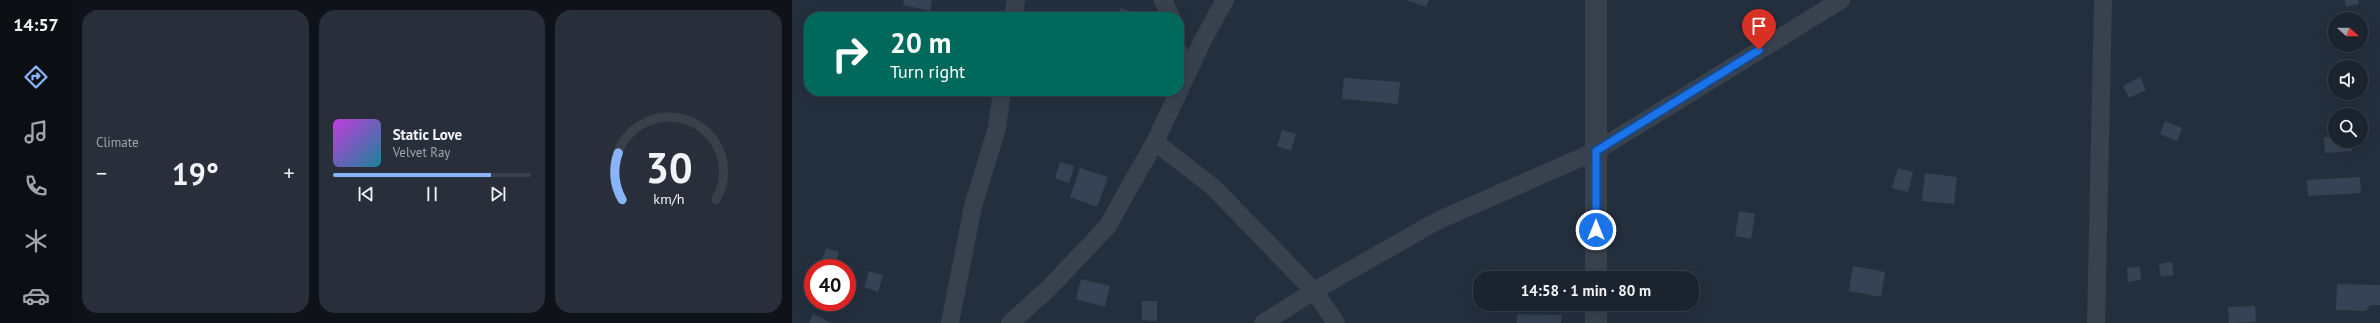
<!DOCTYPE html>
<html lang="en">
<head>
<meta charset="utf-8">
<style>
  :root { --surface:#1b232e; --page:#282f3a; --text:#f1f3f6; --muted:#a0a4aa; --line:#39404a; --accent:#8ab4f8 }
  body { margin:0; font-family:"PT Sans",sans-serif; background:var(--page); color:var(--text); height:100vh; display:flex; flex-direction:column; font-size:15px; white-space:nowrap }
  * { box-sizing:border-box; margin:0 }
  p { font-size:13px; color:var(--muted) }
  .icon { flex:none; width:22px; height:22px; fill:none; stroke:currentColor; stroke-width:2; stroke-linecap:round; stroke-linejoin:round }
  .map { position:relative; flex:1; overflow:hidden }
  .details { display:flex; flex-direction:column; gap:10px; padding:10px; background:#0f1319; width:720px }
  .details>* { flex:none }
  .banner { position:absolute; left:12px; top:12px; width:380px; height:84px; border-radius:16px; box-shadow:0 4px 16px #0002,0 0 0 1px var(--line); background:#00695c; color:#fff; overflow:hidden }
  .needle { width:26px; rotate:110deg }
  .tools { position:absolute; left:1536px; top:12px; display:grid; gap:8px }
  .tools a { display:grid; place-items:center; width:40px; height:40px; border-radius:50%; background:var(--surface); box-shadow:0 4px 16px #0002,0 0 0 1px var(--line); font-size:20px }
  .speed { position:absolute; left:12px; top:259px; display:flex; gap:8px; font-size:20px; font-weight:700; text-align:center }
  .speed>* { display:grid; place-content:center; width:52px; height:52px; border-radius:50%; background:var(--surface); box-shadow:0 4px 16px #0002,0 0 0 1px var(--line); line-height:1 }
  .speed .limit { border:6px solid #d22; background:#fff; color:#111 }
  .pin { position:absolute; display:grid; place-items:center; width:34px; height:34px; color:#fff; margin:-41px -17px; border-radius:50% 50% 50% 0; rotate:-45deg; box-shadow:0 0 4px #0007 }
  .pin .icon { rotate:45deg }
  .me { position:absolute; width:44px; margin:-22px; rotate:0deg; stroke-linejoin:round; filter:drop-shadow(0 0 3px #0008) }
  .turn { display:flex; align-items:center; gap:14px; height:84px; padding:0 20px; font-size:18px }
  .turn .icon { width:52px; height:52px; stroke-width:2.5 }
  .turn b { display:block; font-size:28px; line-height:34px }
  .big { font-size:30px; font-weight:800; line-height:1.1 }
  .details .card { flex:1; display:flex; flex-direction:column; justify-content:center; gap:6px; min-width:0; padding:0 14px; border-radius:16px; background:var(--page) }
  .details .dial { align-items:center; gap:0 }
  .dial svg { height:104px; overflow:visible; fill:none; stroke:var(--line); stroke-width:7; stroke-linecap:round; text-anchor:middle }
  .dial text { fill:var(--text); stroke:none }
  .song { display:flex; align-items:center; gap:12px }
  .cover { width:48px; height:48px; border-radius:6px; background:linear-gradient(135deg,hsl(290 70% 55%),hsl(190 70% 35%)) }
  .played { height:4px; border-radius:2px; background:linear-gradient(90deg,var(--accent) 80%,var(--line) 80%) }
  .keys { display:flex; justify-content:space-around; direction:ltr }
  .heat { display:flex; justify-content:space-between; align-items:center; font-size:22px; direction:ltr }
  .details .tiles { flex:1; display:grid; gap:10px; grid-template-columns:repeat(3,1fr) }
  .trip { position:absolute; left:681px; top:271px; width:226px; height:40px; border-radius:16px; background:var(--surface); box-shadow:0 4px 16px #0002,0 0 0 1px var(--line); font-weight:800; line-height:40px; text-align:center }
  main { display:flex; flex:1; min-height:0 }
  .dock { display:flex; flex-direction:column; width:72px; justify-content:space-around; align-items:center; background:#0b0e12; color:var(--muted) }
  .dock .icon { width:28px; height:28px }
  .dock .selected { color:var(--accent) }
  .dock b { font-size:18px; color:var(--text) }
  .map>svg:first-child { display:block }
  .building { fill:#364354 }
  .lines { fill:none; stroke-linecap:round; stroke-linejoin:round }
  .minor { stroke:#38414e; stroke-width:18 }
  .tertiary { stroke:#38414e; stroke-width:22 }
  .route-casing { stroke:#114b97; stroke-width:10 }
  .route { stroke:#1a73e8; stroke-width:7 }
</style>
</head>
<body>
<main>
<nav class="dock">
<b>14:57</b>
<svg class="icon selected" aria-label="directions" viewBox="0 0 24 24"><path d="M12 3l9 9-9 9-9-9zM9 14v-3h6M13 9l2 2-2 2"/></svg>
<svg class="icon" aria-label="music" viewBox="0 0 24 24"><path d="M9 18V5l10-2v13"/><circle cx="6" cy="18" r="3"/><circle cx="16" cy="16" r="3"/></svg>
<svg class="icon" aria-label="phone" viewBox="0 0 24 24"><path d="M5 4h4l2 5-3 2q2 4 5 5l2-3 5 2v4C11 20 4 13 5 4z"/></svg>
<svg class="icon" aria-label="climate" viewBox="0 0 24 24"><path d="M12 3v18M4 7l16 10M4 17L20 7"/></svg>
<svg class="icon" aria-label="car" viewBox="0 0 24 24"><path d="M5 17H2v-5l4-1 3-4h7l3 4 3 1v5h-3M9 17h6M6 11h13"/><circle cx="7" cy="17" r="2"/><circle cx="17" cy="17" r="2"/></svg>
</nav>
<section class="details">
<div class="tiles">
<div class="card"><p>Climate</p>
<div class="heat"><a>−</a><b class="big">19°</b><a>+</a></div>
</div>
<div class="card">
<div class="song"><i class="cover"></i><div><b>Static Love</b><p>Velvet Ray</p></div></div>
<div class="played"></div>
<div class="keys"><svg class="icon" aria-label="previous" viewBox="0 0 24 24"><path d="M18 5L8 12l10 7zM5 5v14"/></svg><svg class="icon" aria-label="pause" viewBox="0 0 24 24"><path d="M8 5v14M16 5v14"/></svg><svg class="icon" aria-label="next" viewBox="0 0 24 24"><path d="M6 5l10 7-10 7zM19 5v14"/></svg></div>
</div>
<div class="card dial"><svg viewBox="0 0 100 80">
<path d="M14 69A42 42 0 1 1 86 69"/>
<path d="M14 69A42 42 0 0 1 11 33" stroke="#8ab4f8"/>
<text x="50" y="56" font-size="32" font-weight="700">30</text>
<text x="50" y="72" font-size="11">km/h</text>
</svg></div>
</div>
</section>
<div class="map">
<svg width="1588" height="323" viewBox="0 0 1588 323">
  <rect width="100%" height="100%" fill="#242f3e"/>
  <g class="building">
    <path d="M112 0H140L138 11 111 5Z"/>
    <path d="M614 0H637L634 7Z"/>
    <path d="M1553 0H1566L1567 4 1554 7Z"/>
    <path d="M328 8 359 17H325Z"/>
    <path d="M1554 45H1564L1565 49 1554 51Z"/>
    <path d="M1558 59 1559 67H1548L1547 60Z"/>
    <path d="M1348 77 1354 90 1337 98 1331 86Z"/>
    <path d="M552 78 608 82 606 104 550 99Z"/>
    <path d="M1373 121 1390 128 1385 141 1368 134Z"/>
    <path d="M490 130 504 134 499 151 485 146Z"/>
    <path d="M1543 136V141H1559L1560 151 1533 153 1532 137Z"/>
    <path d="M268 162 282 166 277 183 263 178Z"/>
    <path d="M288 168 316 177 305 207 278 197Z"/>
    <path d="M1106 168 1121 172 1116 192 1100 188Z"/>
    <path d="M1133 173 1165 177 1162 204 1130 201Z"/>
    <path d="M1568 177 1569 193 1516 196 1515 180Z"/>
    <path d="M947 211 963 214 959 239 943 236Z"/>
    <path d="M34 248 47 252 42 268 28 264Z"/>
    <path d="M1380 262 1382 275 1369 277 1367 264Z"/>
    <path d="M1061 266 1093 272 1089 297 1057 291Z"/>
    <path d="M1348 267 1349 280 1336 282 1335 268Z"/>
    <path d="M77 271 91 275 86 292 72 287Z"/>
    <path d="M289 279 318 286 313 307 284 299Z"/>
    <path d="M1545 284 1588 285V305H1578L1574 311 1544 310Z"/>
    <path d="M350 301H365V321L350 320Z"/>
    <path d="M1463 306 1464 322 1437 323 1436 307Z"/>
    <path d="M21 314 40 323H17Z"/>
    <path d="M725 314 770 315 769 323H725Z"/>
  </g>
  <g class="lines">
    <g class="minor">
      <path d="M371 0 379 17"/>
      <path d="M221 17 224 0"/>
      <path d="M387 52 393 78"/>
      <path d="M387 91 411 40 433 0"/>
      <path d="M363 142 421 187 522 291 645 221 804 151 1049 0"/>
      <path d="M158 323 181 206 205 128 210 91"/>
      <path d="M218 323 256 289 315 227 363 142 387 91"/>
      <path d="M471 323 522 291 544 323"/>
      <path d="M1304 323 1311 0"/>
    </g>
    <g class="tertiary">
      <path d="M804 0V278"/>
      <path d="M804 304V323"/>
    </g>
  </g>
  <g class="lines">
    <defs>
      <path id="route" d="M804 230V151L967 50"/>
    </defs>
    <use href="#route" class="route-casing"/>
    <use href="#route" class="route"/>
  </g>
</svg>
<div class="tools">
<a><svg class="needle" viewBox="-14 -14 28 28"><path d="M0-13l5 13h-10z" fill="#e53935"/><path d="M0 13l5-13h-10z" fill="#a0a4aa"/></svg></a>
<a><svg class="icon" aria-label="sound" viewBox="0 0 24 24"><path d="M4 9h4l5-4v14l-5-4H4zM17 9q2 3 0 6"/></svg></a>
<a><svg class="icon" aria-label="search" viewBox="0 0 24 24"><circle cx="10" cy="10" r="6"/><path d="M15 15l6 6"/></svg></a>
</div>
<div class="speed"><div class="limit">40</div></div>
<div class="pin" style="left:967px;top:50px;background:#d93025"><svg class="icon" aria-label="arrive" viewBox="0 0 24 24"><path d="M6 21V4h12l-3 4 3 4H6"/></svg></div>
<svg class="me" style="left:804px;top:230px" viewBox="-20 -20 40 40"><circle r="17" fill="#1a73e8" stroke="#fff" stroke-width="3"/><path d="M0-11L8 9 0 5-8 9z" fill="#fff"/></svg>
<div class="trip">14:58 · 1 min · 80 m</div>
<div class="banner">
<div class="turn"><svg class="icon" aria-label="right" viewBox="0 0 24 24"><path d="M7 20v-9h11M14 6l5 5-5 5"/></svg><div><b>20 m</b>Turn right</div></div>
</div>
</div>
</main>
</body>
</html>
